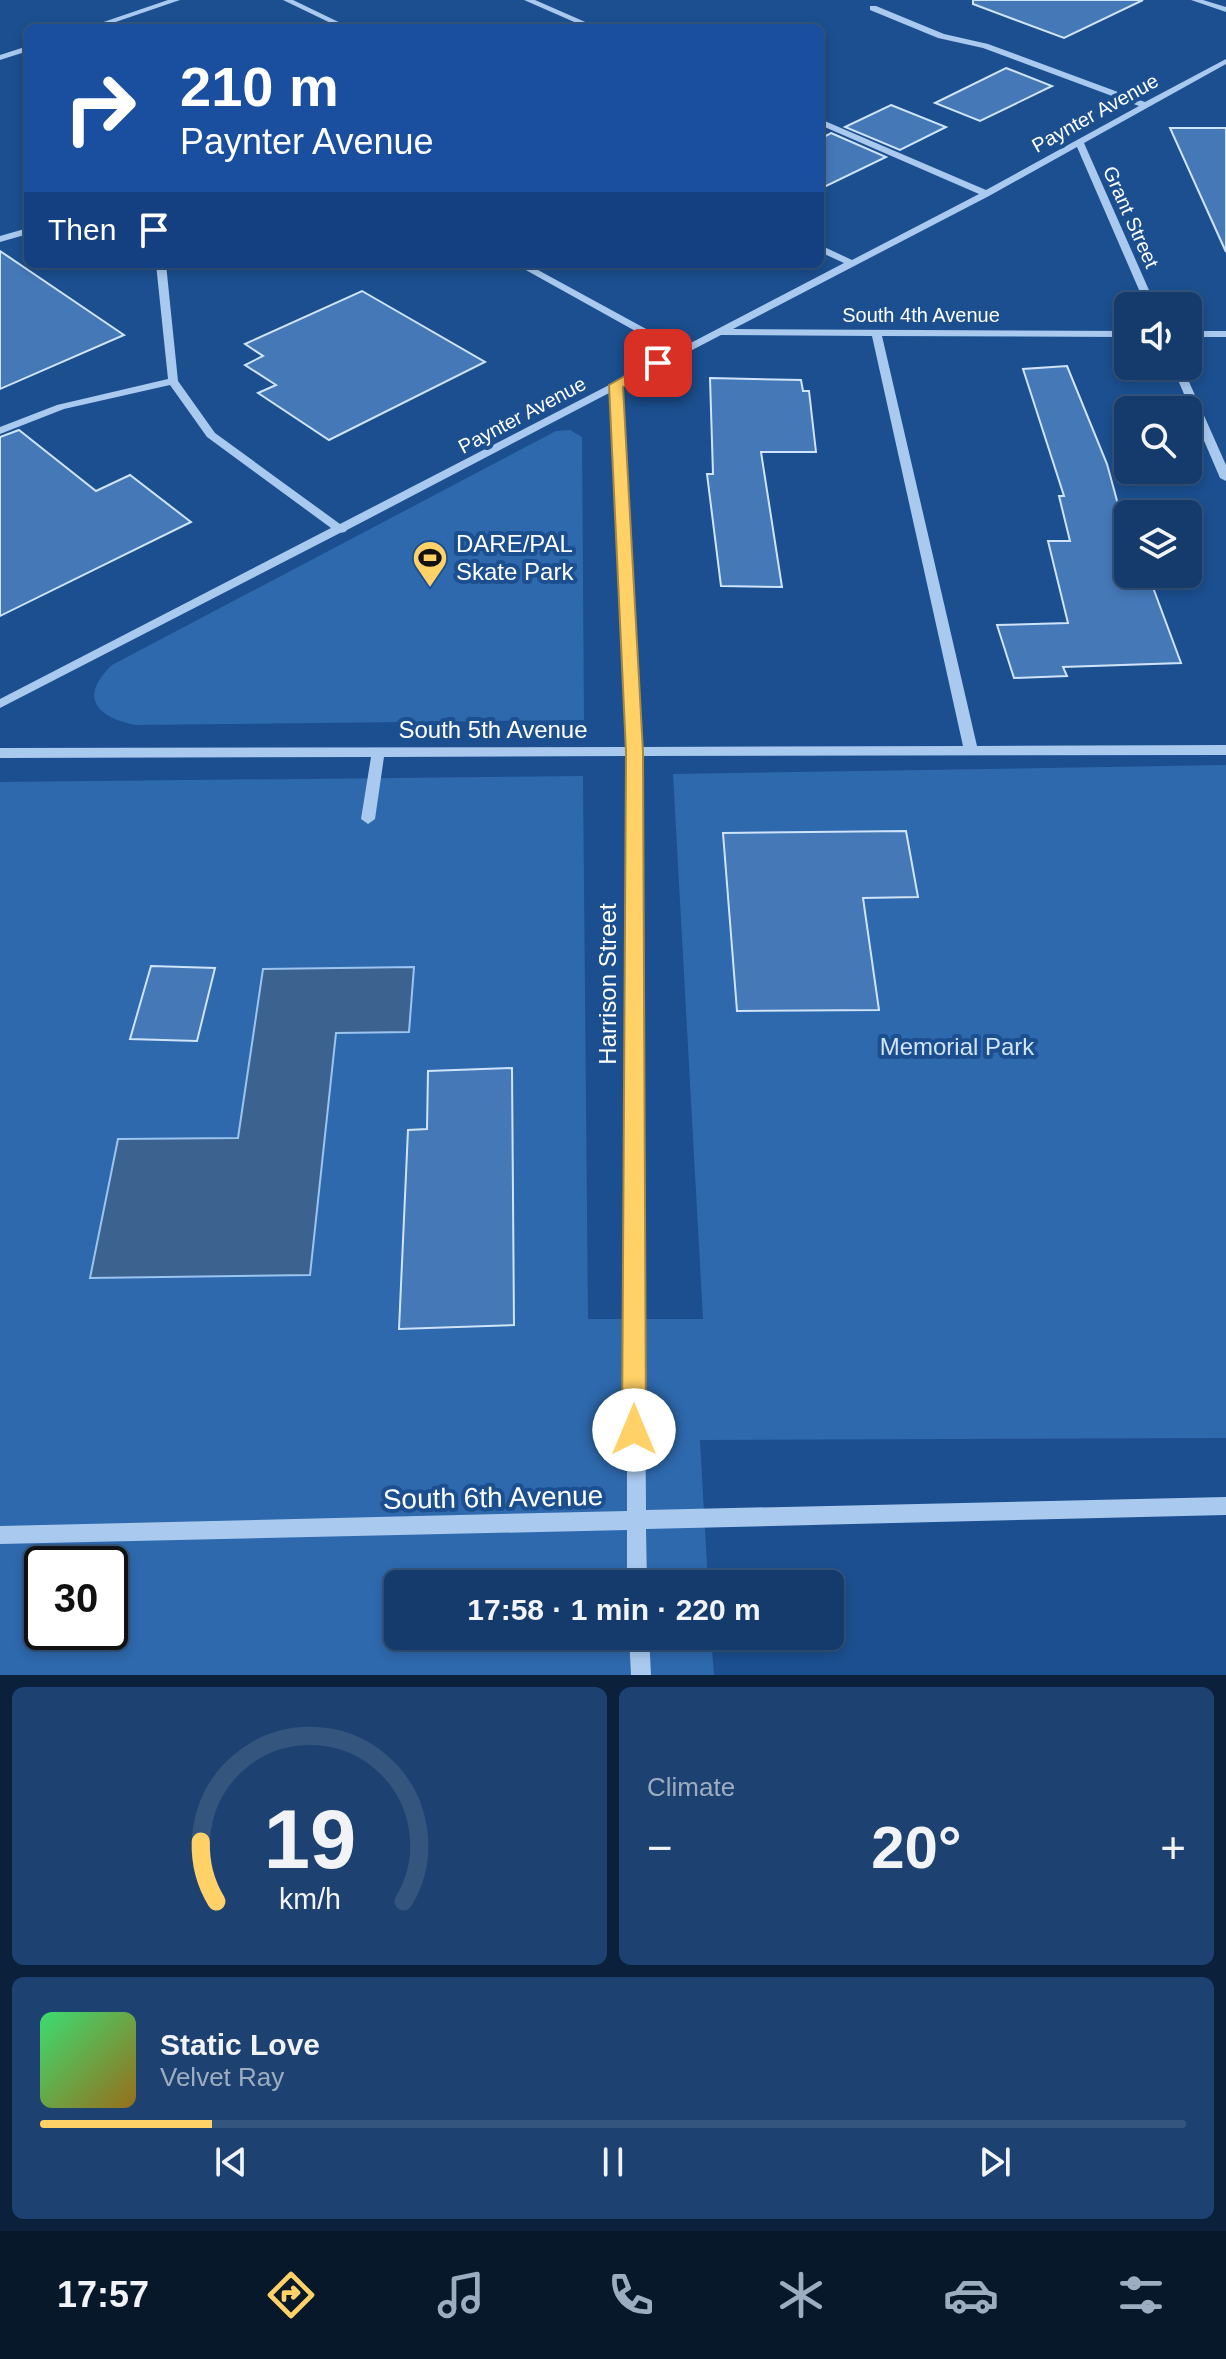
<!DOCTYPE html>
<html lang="en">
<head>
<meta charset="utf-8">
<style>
  :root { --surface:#143b6b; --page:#1d4271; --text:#f1f3f6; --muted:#9dadc1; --line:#33557e; --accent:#ffd166 }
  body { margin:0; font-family:Arial,sans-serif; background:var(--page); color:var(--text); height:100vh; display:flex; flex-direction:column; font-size:30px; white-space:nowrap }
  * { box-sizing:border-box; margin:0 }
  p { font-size:26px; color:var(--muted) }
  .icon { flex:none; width:44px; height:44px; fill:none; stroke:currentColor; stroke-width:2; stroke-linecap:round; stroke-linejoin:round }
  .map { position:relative; height:1675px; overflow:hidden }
  .sheet { display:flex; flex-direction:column; gap:12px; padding:12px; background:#0b203b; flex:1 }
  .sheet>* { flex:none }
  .top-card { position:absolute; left:24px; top:24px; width:800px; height:244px; border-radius:12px; box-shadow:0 4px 12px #0003,0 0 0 2px var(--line); background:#1a4fa0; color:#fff; overflow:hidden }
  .tools { position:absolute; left:1114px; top:292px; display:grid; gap:16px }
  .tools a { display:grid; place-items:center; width:88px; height:88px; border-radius:12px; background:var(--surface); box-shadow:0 4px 12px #0003,0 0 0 2px var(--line); font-size:40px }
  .speed { position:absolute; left:24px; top:1546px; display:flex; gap:16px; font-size:40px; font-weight:700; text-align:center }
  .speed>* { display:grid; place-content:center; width:104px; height:104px; border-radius:50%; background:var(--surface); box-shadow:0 4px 12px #0003,0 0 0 2px var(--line); line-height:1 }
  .speed .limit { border:4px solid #111; border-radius:12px; background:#fff; color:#111 }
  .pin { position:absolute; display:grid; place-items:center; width:68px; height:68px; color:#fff; margin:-34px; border-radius:16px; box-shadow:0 4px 12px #0006 }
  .me { position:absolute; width:88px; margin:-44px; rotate:0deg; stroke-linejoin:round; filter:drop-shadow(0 0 6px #0008) }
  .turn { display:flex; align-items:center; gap:28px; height:168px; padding:0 24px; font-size:36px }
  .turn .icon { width:104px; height:104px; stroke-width:2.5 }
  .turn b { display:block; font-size:56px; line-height:68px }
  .then { display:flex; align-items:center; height:76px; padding:0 24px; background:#0003; gap:16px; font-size:30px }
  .big { font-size:60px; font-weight:600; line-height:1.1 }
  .sheet .widget { flex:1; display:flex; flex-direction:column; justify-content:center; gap:12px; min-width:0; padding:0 28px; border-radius:12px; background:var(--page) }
  .sheet .dial { align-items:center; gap:0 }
  .dial svg { height:208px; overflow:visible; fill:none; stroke:var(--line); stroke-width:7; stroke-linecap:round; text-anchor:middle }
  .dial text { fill:var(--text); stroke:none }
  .song { display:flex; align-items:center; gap:24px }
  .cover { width:96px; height:96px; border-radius:12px; background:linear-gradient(135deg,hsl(140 70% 55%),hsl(40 70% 35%)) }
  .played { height:8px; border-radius:4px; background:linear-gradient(90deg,var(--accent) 15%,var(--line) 15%) }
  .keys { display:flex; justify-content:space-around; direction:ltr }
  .heat { display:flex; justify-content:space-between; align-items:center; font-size:44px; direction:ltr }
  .sheet .tiles { flex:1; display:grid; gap:12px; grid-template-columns:1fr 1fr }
  .widget:last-child { grid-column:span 2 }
  .trip { position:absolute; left:384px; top:1570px; width:460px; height:80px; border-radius:12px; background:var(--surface); box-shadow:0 4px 12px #0003,0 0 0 2px var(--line); font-weight:600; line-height:80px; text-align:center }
  .tab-bar { display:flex; height:128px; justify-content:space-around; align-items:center; background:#08182b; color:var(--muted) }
  .tab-bar .icon { width:56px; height:56px }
  .tab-bar .active { color:var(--accent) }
  .tab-bar b { font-size:36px; color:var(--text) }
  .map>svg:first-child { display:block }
  .green { fill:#2e69ad; fill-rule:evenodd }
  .water { fill:#3c6290; stroke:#9cc4f0; stroke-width:2 }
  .building { fill:#4478b7; stroke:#cfe3fa; stroke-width:2 }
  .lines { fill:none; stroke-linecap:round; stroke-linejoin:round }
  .minor { fill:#a9c9ee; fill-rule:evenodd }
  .route { fill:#ffd166; stroke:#a68842; stroke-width:2 }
  .labels { text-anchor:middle; stroke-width:8; stroke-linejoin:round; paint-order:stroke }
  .far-street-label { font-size:20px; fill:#fff; stroke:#1b4f8f }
  .poi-label { font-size:24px; fill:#fff; stroke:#1b4f8f; text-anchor:start }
  .street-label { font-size:24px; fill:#fff; stroke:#1b4f8f }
  .park-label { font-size:24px; fill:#cfe3fa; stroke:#1b4f8f }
  .near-street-label { font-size:28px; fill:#fff; stroke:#1b4f8f }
</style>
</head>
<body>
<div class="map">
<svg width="1226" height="1675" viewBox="0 0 1226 1675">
  <rect width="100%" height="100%" fill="#1b4f8f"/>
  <g class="green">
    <path d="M570 430 582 437 584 720 135 725C95 717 79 696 112 665L556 431Z"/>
    <path d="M1226 765V1438L700 1440 708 1584H398V1636H711L714 1675H0V782L583 776 588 1319H703L673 774ZM42 1564H110V1632H42Z"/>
  </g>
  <path class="water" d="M414 967 409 1032 336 1033 310 1275 90 1278 118 1139 238 1138 263 969Z"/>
  <g class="building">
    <path d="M973 0H1143L1064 38 973 4Z"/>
    <path d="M1006 68 1052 86 980 121 935 103Z"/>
    <path d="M891 105 946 127 900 150 845 127Z"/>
    <path d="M1170 128H1226V252Z"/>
    <path d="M831 133 886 157 820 189V139Z"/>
    <path d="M0 251 124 335 0 389Z"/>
    <path d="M362 291 485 362 329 440 258 393 276 385 245 365 263 356 245 344Z"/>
    <path d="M1067 366 1107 464 1128 541V574H1148L1181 663 1063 667 1067 676 1014 678 997 625 1068 623 1048 541H1070L1059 496H1064L1023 369Z"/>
    <path d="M710 378 801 380 803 391H809L816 452H761L782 587 721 586 707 474H713Z"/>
    <path d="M19 430 96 491 130 475 191 522 0 616V437Z"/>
    <path d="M906 831 918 897 863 898 879 1010 737 1011 723 833Z"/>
    <path d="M151 966 215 968 197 1041 130 1039Z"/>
    <path d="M512 1068 514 1325 399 1329 408 1130 427 1129 428 1071Z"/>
  </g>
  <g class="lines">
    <g class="minor">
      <path d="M168 0H180L98 28H86Z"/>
      <path d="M283 0H293L351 28H341Z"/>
      <path d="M524 0H535L599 28H588Z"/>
      <path d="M1191 0H1203L1226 7V12Z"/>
      <path d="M870 6H876L944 34 988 44 1145 102 1226 59V64L1084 143 1156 306H1146L1077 147 989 196 733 329 1128 331V337L882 336 977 746 1226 745V755L641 756 646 1510 1226 1497V1515L646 1529 647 1584H627V1530L0 1544V1526L627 1511V756L384 757 375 819 368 824 361 819 371 757 0 758V748L627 747 611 392 347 530 345 532 340 533 0 708V699L331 528 207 437 170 385 64 409 0 434V427L57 405 168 379 156 264H166L178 381 215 433 340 524 673 352 515 264H527L681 348 844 263 820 252V245L852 260 979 194 820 125V119L986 190 1139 106 983 48 938 38 870 10ZM721 335 872 336 963 746 640 747 621 387Z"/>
      <path d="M28 46V51L0 60V55Z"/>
      <path d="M28 228V234L0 242V236Z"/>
      <rect x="1188" y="331" width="38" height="6"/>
      <path d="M1172 366H1182L1226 465V481L1220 478Z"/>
      <path d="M629 1636H649L651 1675H631Z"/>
    </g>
  </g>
  <path class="route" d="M653 360 665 363 623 387 643 752 646 1430 643 1438 634 1442 626 1438 622 1430 626 752 609 385Z"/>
  <defs>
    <symbol id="stadium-pin" viewBox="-11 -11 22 30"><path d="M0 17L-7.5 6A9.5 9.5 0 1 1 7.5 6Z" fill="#ffd166" stroke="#1b4f8f"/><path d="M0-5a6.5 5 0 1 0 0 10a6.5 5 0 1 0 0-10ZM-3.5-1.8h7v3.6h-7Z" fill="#111"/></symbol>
  </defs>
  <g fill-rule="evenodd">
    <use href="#stadium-pin" x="410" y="538" width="40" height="54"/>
  </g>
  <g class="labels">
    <g class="far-street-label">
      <text transform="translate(1095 113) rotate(-29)" y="7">Paynter Avenue</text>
      <text transform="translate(1131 217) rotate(66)" y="7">Grant Street</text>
      <text x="921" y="322">South 4th Avenue</text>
      <text transform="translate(522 415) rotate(-28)" y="7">Paynter Avenue</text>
    </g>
    <g class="poi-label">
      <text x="456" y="552">DARE/PAL<tspan x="456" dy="28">Skate Park</tspan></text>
    </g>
    <g class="street-label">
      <text x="493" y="738">South 5th Avenue</text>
      <text transform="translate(608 984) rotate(-90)" y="8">Harrison Street</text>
    </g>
    <g class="park-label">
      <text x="957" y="1055">Memorial Park</text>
    </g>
    <g class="near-street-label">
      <text transform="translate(493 1497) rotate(-1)" y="10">South 6th Avenue</text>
    </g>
  </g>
</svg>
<div class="tools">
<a><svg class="icon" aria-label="sound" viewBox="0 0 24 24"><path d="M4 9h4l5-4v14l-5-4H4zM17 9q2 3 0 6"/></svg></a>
<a><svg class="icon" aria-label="search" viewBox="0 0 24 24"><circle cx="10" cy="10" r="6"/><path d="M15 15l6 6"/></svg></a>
<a><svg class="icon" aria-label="layers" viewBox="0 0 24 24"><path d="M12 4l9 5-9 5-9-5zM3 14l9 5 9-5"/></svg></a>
</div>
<div class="speed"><div class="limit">30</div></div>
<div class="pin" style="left:658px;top:363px;background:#d93025"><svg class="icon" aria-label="arrive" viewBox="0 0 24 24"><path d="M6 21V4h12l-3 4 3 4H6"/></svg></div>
<svg class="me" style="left:634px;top:1430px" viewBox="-20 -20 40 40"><circle r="19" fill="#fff"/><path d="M0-13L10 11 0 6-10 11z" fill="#ffd166"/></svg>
<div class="trip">17:58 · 1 min · 220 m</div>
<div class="top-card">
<div class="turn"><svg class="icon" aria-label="right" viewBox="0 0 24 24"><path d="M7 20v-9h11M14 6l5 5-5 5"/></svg><div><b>210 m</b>Paynter Avenue</div></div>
<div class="then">Then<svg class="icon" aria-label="arrive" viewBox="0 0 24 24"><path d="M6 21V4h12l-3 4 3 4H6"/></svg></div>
</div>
</div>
<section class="sheet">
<div class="tiles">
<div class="widget dial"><svg viewBox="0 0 100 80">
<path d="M14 69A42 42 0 1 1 86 69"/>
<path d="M14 69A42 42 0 0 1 8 46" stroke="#ffd166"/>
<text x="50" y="56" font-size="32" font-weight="700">19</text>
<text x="50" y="72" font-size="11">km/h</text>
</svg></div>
<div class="widget"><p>Climate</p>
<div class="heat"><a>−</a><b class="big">20°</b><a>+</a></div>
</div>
<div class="widget">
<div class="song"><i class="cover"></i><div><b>Static Love</b><p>Velvet Ray</p></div></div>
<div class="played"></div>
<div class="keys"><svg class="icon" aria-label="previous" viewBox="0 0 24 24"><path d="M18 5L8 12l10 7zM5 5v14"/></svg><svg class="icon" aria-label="pause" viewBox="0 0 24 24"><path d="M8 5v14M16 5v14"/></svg><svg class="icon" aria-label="next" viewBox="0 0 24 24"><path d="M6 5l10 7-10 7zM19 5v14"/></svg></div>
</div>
</div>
</section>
<nav class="tab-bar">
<b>17:57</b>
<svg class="icon active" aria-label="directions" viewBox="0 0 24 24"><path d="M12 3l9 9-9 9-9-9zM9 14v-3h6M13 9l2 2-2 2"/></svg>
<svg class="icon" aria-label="music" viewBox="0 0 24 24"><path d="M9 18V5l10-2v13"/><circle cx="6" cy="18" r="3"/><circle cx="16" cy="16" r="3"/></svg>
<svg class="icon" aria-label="phone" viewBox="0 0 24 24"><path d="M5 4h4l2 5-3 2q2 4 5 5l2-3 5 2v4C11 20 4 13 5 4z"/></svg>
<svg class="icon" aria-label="climate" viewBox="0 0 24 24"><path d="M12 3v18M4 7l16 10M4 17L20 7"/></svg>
<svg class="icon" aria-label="car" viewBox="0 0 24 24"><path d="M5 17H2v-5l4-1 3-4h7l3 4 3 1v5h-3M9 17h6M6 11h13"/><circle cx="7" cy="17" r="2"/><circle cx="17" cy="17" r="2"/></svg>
<svg class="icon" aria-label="filters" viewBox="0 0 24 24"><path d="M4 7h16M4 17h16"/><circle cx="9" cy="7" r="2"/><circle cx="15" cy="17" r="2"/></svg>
</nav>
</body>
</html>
